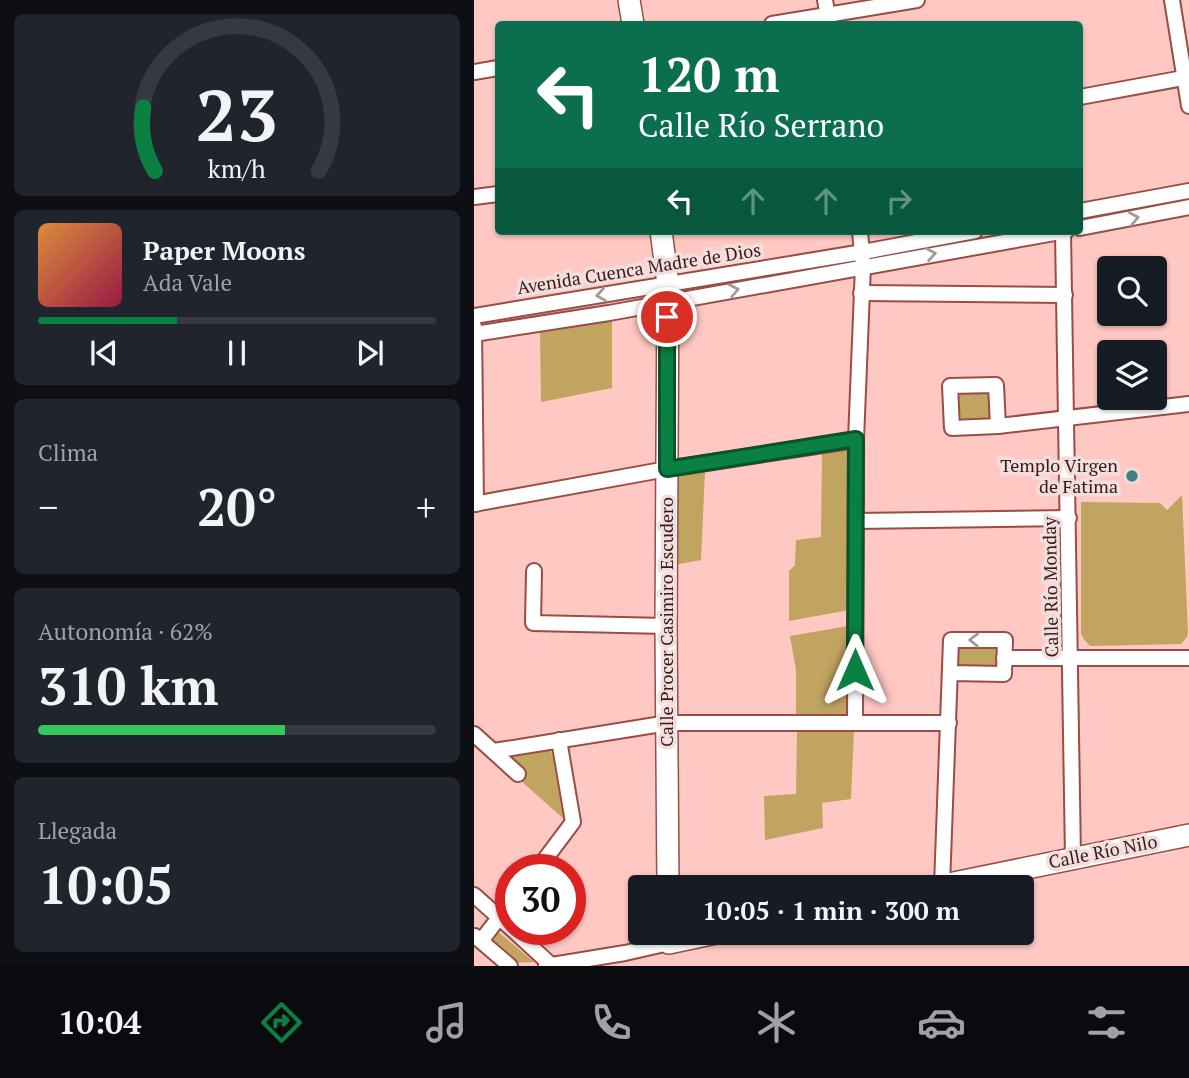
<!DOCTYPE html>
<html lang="es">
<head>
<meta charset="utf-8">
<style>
  :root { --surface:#171b24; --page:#20242c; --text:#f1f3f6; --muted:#9ea1a6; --line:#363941; --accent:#0b8043 }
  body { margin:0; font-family:"PT Serif",serif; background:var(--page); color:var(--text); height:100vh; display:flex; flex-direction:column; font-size:26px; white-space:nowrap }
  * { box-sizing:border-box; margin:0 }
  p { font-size:23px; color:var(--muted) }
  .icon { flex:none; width:38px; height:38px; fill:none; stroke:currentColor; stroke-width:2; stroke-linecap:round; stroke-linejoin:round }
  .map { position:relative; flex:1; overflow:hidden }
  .drawer { display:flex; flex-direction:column; gap:14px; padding:14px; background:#0d0f14; width:474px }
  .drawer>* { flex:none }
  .banner { position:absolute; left:21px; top:21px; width:588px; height:214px; border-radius:7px; box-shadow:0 2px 5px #0004; background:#0b6e4f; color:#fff; overflow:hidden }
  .tools { position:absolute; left:623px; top:256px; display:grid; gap:14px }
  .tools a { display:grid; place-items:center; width:70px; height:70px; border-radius:7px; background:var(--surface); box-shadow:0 2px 5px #0004; font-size:35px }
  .speed { position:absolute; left:21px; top:854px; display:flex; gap:14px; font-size:35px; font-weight:700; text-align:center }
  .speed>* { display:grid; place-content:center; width:91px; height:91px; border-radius:50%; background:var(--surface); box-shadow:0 2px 5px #0004; line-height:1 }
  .speed .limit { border:10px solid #d22; background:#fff; color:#111 }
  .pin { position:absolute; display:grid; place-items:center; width:60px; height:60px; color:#fff; margin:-30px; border:4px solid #fff; border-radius:50%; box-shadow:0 2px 7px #0007 }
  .me { position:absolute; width:77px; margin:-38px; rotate:0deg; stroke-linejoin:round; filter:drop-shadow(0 0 5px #0008) }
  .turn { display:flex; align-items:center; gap:24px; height:147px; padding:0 28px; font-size:32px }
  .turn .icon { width:91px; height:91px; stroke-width:2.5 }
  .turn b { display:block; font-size:49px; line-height:60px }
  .lanes { display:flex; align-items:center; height:66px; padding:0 28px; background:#0003; justify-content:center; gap:35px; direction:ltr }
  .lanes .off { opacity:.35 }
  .big { font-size:52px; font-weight:700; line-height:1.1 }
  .drawer .widget { flex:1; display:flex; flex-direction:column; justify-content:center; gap:10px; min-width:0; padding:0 24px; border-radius:10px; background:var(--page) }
  .drawer .dial { align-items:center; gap:0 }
  .dial svg { height:182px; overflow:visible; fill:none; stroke:var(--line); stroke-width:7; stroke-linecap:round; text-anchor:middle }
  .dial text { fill:var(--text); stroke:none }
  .song { display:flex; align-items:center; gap:21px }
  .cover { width:84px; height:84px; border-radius:10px; background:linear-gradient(135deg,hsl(30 70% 55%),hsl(340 70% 35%)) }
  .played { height:7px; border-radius:4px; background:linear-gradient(90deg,var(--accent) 35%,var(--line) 35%) }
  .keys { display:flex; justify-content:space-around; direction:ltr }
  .heat { display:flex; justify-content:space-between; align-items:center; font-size:38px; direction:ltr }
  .charge { height:10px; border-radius:5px; background:linear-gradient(90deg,#34c759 62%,var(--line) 0) }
  .trip { position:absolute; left:154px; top:875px; width:406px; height:70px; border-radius:7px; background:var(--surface); box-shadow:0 2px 5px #0004; font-weight:700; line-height:70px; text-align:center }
  .tab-bar { display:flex; height:112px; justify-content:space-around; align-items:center; background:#090b0e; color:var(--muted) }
  .tab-bar .icon { width:49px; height:49px }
  .tab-bar .on { color:var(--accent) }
  .tab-bar b { font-size:32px; color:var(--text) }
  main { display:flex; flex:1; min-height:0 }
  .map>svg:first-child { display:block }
  .green { fill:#c2a461 }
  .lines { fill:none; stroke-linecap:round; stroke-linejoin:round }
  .minor-casing { stroke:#9a4c46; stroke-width:18 }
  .secondary-casing { stroke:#9a4c46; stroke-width:24 }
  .minor { stroke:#fff; stroke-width:14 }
  .secondary { stroke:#fff; stroke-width:21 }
  .oneway { stroke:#a69897 }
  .route-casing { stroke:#07532c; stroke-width:18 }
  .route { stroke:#0b8043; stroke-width:12 }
  .poi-dot { fill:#3b828b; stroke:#f2dfdd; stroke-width:2.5 }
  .labels { text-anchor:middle; stroke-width:7; stroke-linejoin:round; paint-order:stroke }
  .street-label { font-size:18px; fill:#3a1917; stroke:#f2dfdd }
  .poi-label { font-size:18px; fill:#3a1917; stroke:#f2dfdd; text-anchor:end }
</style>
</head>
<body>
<main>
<section class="drawer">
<div class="widget dial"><svg viewBox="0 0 100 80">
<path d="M14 69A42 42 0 1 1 86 69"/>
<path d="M14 69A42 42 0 0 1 9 41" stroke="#0b8043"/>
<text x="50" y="56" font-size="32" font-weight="700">23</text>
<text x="50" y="72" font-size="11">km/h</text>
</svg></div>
<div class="widget">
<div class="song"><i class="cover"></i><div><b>Paper Moons</b><p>Ada Vale</p></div></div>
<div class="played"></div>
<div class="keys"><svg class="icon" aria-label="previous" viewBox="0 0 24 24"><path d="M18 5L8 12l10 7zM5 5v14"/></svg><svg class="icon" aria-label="pause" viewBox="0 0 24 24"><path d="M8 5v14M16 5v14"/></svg><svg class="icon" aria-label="next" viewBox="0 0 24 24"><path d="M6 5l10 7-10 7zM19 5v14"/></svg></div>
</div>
<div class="widget"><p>Clima</p>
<div class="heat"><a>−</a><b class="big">20°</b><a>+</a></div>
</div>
<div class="widget"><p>Autonomía · 62%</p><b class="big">310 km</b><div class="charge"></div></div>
<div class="widget"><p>Llegada</p><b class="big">10:05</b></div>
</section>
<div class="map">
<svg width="715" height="966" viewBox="0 0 715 966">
  <rect width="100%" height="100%" fill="#ffc8c2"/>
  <g class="green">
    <path d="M138 318V388L67 402 66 330Z"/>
    <path d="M515 391V421L485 422 484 392Z"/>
    <path d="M370 448 376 454 375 610 315 621V571L321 565 322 540 347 537 348 450Z"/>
    <path d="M231 472 227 560 200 565 202 477Z"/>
    <path d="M708 495 714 632 713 637 707 644 616 646 609 638 607 633V502L686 503 693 510Z"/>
    <path d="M374 626 378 717H322V670L316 636Z"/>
    <path d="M483 644 525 645V670L483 669Z"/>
    <path d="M380 730 377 799 348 803 349 828 291 840 290 796 322 794 323 731Z"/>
    <path d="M76 749 81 762 91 820 47 781 49 777 29 755Z"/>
    <path d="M22 930 60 962 40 963 14 939Z"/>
  </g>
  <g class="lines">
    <defs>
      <g id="minor">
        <path d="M351 0 355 23"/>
        <path d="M698 0 715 106"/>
        <path d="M298 24 443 0"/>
        <path d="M0 72 24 68"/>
        <path d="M606 97 715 77"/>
        <path d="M0 197 24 194"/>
        <path d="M606 211 715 191"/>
        <path d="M606 228 715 207"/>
        <path d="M589 232 599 858"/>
        <path d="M387 293 591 295"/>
        <path d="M0 316 389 252 501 231"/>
        <path d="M0 326 2 504"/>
        <path d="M0 334 135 313 592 231"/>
        <path d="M522 385 524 426 478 428 476 386Z"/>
        <path d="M524 426 715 404"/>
        <path d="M0 504 193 469 382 440"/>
        <path d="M382 521 595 518"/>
        <path d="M60 571 59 623 192 626"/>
        <path d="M530 658H715"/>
        <path d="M381 723 382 440 389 266 386 231"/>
        <path d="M0 734 44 774"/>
        <path d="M20 751 194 723H475"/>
        <path d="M63 870 99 822 85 740"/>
        <path d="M468 886 477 640H531L530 674 477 673"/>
        <path d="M0 895 37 928"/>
        <path d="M38 929 77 965"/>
        <path d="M1 936 36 966"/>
        <path d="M7 941 37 902"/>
        <path d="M72 966 151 953 195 943"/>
      </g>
      <g id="secondary">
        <path d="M155 0 159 24"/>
        <path d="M187 231 194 284 192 626 194 887"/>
        <path d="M460 887 715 835"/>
        <path d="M195 933V943L242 933"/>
      </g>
    </defs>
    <use href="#minor" class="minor-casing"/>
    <use href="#secondary" class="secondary-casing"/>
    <use href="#minor" class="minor"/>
    <use href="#secondary" class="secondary"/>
  </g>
  <defs><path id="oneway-chevron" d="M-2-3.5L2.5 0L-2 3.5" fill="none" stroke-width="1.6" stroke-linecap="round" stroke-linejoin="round" transform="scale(1.75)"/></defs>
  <g class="oneway">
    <use href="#oneway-chevron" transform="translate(660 218) rotate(-11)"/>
    <use href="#oneway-chevron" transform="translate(457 254) rotate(-10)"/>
    <use href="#oneway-chevron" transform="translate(260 290) rotate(-11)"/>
    <use href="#oneway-chevron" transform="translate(127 295) rotate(171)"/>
    <use href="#oneway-chevron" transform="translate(500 640) rotate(-179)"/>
  </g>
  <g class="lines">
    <defs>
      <path id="route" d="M193 317V469L382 439 381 670"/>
    </defs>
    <use href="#route" class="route-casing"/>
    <use href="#route" class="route"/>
  </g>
  <circle class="poi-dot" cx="658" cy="476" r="7"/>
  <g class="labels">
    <g class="street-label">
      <text transform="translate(165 269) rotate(-9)" y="6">Avenida Cuenca Madre de Dios</text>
      <text transform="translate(577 587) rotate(-91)" y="6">Calle Río Monday</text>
      <text transform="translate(193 622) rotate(-90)" y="6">Calle Procer Casimiro Escudero</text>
      <text transform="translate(629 852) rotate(-11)" y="6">Calle Río Nilo</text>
    </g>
    <g class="poi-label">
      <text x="644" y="472">Templo Virgen<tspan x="644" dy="21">de Fatima</tspan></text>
    </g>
  </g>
</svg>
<div class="tools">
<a><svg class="icon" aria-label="search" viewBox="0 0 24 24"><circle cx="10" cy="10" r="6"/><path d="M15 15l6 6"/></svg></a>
<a><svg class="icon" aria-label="layers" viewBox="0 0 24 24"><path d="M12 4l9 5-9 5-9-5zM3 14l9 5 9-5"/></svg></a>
</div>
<div class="speed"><div class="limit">30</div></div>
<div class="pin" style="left:193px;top:317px;background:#d93025"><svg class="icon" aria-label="arrive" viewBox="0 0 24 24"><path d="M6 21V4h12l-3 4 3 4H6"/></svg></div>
<svg class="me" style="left:381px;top:670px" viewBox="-20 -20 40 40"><path d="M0-17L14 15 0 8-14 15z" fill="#0b8043" stroke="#fff" stroke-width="4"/></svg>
<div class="trip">10:05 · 1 min · 300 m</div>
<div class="banner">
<div class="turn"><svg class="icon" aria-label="left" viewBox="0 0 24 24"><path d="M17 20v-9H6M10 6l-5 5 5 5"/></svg><div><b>120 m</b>Calle Río Serrano</div></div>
<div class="lanes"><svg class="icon" aria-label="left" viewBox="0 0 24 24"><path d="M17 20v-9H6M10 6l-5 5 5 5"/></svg><svg class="icon off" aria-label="ahead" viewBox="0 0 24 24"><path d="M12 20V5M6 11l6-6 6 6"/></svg><svg class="icon off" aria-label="ahead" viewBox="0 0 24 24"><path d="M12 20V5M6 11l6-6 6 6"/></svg><svg class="icon off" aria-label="right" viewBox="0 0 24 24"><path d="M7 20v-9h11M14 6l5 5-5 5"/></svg></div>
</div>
</div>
</main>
<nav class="tab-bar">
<b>10:04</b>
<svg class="icon on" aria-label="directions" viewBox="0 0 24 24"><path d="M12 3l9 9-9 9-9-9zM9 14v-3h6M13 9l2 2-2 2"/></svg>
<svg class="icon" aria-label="music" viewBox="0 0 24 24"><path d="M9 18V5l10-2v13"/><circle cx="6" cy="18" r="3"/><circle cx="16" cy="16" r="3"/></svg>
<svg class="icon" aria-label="phone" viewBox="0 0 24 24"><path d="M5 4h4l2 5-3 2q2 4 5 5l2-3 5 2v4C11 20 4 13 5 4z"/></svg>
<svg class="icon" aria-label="climate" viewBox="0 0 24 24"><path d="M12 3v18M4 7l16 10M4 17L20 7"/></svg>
<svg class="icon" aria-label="car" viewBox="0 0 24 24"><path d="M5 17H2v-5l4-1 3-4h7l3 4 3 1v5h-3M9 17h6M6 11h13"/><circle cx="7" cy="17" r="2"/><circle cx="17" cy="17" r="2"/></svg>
<svg class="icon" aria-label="filters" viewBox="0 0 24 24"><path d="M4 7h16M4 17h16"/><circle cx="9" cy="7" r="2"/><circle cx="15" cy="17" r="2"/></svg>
</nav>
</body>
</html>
